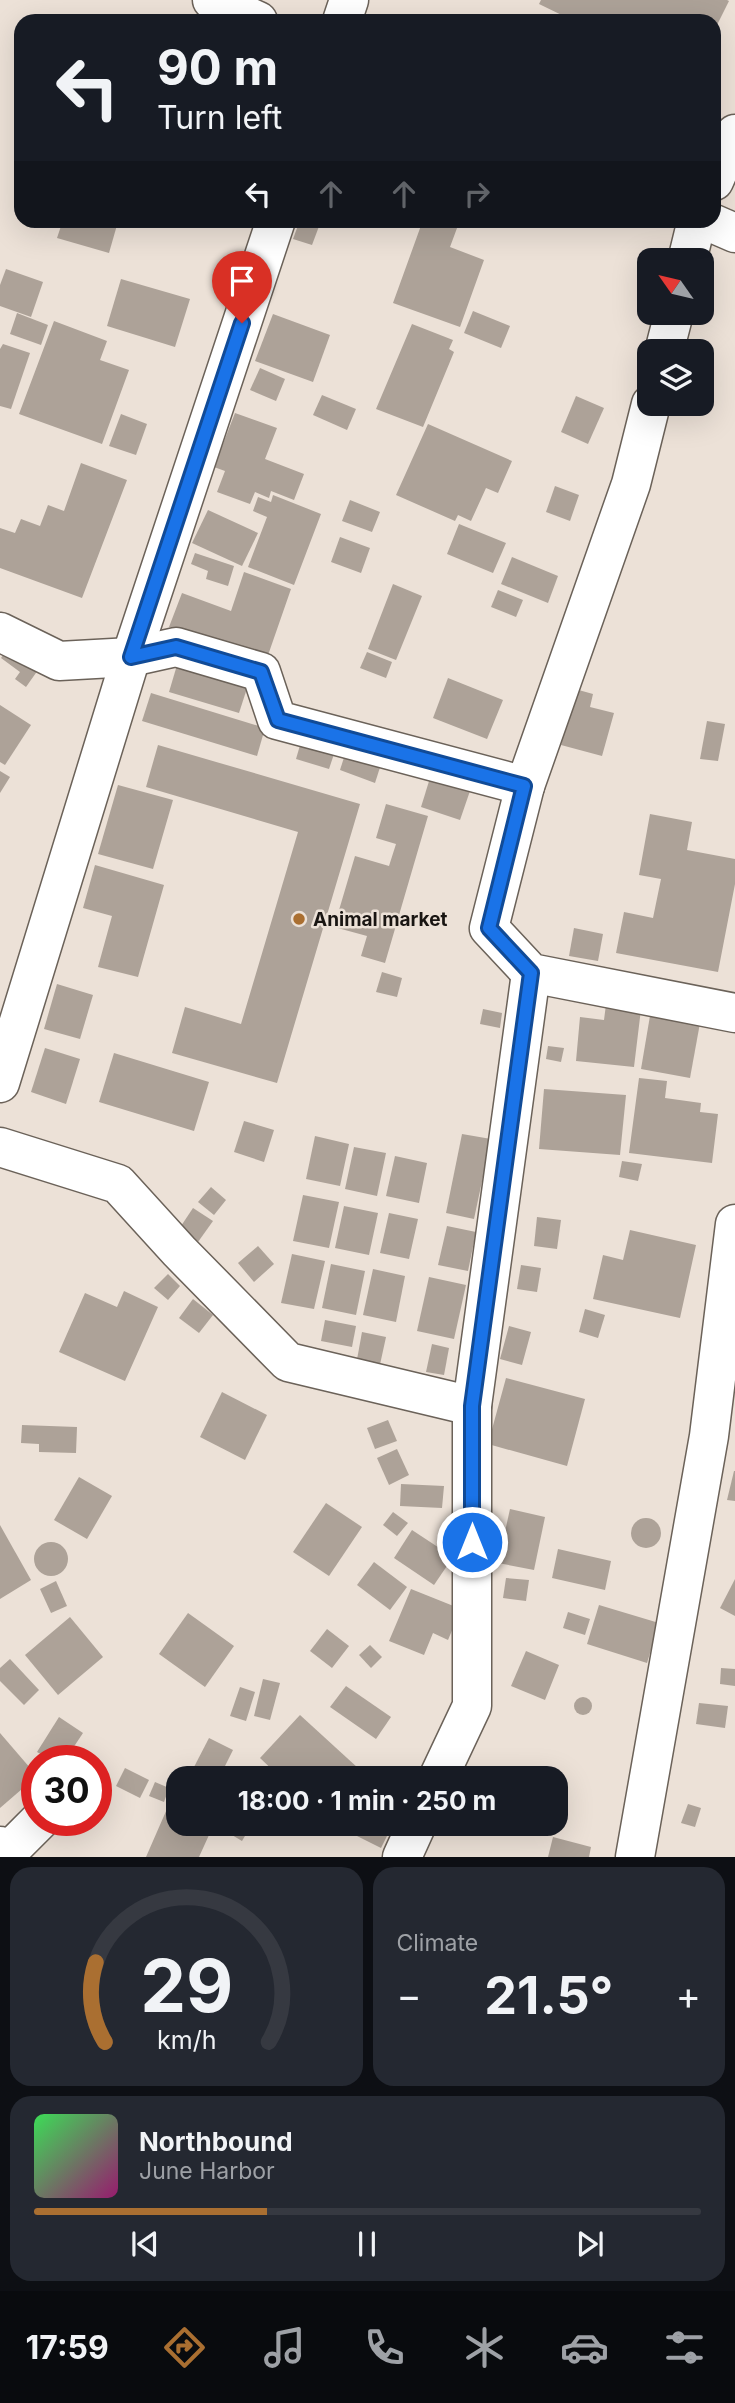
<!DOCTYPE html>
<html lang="en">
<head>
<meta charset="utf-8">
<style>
  :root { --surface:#171b24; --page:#242831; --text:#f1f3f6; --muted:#9ea1a6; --line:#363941; --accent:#aa6f31 }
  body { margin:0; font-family:Inter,sans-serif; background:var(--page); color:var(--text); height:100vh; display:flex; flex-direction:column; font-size:26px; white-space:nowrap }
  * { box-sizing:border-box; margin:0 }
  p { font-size:23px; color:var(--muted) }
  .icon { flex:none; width:38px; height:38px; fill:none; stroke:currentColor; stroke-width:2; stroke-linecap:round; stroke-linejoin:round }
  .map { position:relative; height:1857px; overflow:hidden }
  .side { display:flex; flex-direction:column; gap:10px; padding:10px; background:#0d0f14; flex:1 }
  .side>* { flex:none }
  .hud { position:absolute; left:14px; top:14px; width:707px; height:214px; border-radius:21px; box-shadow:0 7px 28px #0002; background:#171b24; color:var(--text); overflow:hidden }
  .needle { width:46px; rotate:304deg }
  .tools { position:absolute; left:637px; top:248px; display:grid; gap:14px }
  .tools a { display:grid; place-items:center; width:77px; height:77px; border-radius:14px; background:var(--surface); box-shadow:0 7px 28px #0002; font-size:35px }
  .speed { position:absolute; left:21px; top:1745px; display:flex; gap:14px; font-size:35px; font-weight:700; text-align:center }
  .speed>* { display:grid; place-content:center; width:91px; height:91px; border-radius:50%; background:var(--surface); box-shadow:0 7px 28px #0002; line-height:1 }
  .speed .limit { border:10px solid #d22; background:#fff; color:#111 }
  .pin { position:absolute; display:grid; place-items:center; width:60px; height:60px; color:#fff; margin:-72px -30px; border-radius:50% 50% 50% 0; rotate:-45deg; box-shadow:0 0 7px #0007 }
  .pin .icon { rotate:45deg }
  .me { position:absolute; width:77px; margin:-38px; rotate:0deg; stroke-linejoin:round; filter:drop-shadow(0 0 5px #0008) }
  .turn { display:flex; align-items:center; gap:24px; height:147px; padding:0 28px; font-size:32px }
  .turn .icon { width:91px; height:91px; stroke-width:2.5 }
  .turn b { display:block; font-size:49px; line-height:60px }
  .lanes { display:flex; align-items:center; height:66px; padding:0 28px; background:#0003; justify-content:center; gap:35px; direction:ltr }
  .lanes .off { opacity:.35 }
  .big { font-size:52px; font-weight:700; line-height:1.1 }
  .side .card { flex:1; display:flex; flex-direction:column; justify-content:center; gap:10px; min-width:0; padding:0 24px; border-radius:21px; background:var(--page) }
  .side .dial { align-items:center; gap:0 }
  .dial svg { height:182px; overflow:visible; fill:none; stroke:var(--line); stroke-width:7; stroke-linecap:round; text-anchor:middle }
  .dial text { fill:var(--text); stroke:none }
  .song { display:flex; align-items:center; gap:21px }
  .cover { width:84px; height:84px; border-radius:10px; background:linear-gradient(135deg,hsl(130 70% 55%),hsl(320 70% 35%)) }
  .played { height:7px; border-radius:4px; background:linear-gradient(90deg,var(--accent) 35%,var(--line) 35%) }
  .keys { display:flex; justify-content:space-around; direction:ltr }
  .heat { display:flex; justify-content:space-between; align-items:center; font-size:38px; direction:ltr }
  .side .tiles { flex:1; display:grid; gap:10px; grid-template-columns:1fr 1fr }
  .card:last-child { grid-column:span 2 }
  .trip { position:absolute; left:166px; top:1766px; width:402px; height:70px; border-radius:21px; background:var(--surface); box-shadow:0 7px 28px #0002; font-weight:700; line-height:70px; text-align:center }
  .menu { display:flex; height:112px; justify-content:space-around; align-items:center; background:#090b0e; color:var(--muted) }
  .menu .icon { width:49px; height:49px }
  .menu .current { color:var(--accent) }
  .menu b { font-size:32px; color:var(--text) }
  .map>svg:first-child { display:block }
  .building { fill:#ada298 }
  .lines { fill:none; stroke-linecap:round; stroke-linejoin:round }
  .minor-casing { stroke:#6b6259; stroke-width:41 }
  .minor { stroke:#fff; stroke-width:38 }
  .route-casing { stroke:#114b97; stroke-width:18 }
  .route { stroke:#1a73e8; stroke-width:12 }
  .poi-dot { fill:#aa6f31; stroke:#ece1d7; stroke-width:2.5 }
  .labels { text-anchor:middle; stroke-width:5; stroke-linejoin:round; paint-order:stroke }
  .poi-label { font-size:19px; font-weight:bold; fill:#191512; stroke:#ece1d7; text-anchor:start }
</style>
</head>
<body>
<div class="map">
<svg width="735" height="1857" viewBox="0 0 735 1857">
  <rect width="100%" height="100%" fill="#ece1d7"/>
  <g class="building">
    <path d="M541 0H727L729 1 714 31V21H574L539 4Z"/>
    <path d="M63 220H101L117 225 109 253 57 238Z"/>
    <path d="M300 220 321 221 312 245 293 239Z"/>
    <path d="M423 220H460L450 247 484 260 460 327 393 303Z"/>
    <path d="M6 269 43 282 31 317 0 306V285Z"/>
    <path d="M121 279 190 299 175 347 107 326Z"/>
    <path d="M473 311 510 326 501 348 464 333Z"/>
    <path d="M17 313 48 325 41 345 10 334Z"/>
    <path d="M273 314 330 335 313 382 255 361Z"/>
    <path d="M54 321 107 341 100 360 129 370 102 444 19 414Z"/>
    <path d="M412 324 453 340 449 349 454 352 423 427 376 409Z"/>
    <path d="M3 344 30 353 11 409 0 406V349Z"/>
    <path d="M260 368 285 379 276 401 250 390Z"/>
    <path d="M322 395 356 409 347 430 313 415Z"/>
    <path d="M576 396 604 408 588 444 561 432Z"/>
    <path d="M235 413 277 428 265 459 304 474 294 500 271 491 269 498 255 492 250 504 217 492 225 471 214 467Z"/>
    <path d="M121 414 147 424 136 455 109 446Z"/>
    <path d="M428 424 512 461 498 493 486 488 471 521 458 515 455 521 396 495Z"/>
    <path d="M81 463 127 480 82 598 0 568V528L15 533 21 519 40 526 48 505 64 511Z"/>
    <path d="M555 486 579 495 570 521 546 512Z"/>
    <path d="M273 495 321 514 294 585 248 567 267 517 253 511 258 497 271 502Z"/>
    <path d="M350 500 380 512 372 532 342 521Z"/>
    <path d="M208 510 258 533 242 566 192 543Z"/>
    <path d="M459 524 506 543 493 573 447 554Z"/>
    <path d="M340 537 370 548 361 573 331 562Z"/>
    <path d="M195 553 234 566 228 586 206 579 208 571 191 564Z"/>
    <path d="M512 557 558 576 548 603 501 584Z"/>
    <path d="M244 572 291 589 266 661 169 627 182 593 231 611Z"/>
    <path d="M393 584 422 596 396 660 368 649Z"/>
    <path d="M498 590 523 600 516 617 491 607Z"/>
    <path d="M7 649 38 670 26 687 15 679 20 672 1 658Z"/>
    <path d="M367 652 392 662 386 678 360 668Z"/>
    <path d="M180 655 251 676 239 713 169 692Z"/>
    <path d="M448 678 503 700 487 739 433 718Z"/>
    <path d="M575 689 593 694 590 707 614 713 602 756 561 745Z"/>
    <path d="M151 693 265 728 257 756 142 721Z"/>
    <path d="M0 705 31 725 5 765 0 762Z"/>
    <path d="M707 721 725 724 718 761 700 759Z"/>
    <path d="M303 735 337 745 329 769 296 759Z"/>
    <path d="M158 745 360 804 277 1083 172 1053 185 1007 241 1024 298 832 146 787Z"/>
    <path d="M348 745 383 758 375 783 340 770Z"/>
    <path d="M0 771 10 777 0 793Z"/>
    <path d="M430 778 470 791 460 820 421 807Z"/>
    <path d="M118 785 173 800 153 869 98 854Z"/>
    <path d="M386 804 428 816 385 963 361 956 367 936 334 927 355 856 389 866 396 844 376 838Z"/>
    <path d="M650 814 692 822 687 850 735 859V884L718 972 616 953 624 912 653 918 661 879 639 875Z"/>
    <path d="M95 865 164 885 138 977 98 967 112 916 83 908Z"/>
    <path d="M574 928 603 934 598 961 569 956Z"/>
    <path d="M382 972 402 978 397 997 376 992Z"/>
    <path d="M57 984 93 995 80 1039 44 1029Z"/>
    <path d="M607 997 642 1001 634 1067 576 1061 580 1017 604 1020Z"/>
    <path d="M652 1004 702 1012 690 1078 641 1069Z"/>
    <path d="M483 1009 502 1013 500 1028 480 1024Z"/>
    <path d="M548 1046 564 1048 561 1062 546 1059Z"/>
    <path d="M45 1048 80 1059 66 1104 31 1092Z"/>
    <path d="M114 1053 209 1082 194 1131 99 1102Z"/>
    <path d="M639 1078 667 1081 665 1098 701 1103 700 1112 718 1114 712 1163 629 1153Z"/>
    <path d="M544 1089 626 1095 620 1155 539 1149Z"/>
    <path d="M244 1121 274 1130 264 1162 234 1152Z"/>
    <path d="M462 1134 491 1139 474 1219 446 1213Z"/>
    <path d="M315 1136 349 1144 340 1186 306 1179Z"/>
    <path d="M354 1147 386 1153 377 1196 345 1189Z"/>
    <path d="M395 1156 427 1163 419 1203 386 1196Z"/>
    <path d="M622 1161 642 1164 638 1181 619 1177Z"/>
    <path d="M211 1187 226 1200 214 1215 198 1202Z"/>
    <path d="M303 1195 339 1202 329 1248 293 1241Z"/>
    <path d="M344 1206 378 1213 369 1255 335 1248Z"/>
    <path d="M193 1208 213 1221 198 1242 179 1229Z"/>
    <path d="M389 1213 418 1219 409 1259 380 1253Z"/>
    <path d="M537 1217 561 1220 557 1249 534 1246Z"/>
    <path d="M447 1226 476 1232 468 1271 438 1265Z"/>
    <path d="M630 1230 696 1245 680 1318 593 1299 603 1255 623 1260Z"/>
    <path d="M258 1246 274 1264 254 1282 238 1263Z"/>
    <path d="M292 1254 325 1261 314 1309 281 1303Z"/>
    <path d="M331 1264 365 1271 356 1315 322 1308Z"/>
    <path d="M521 1265 541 1268 537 1292 517 1289Z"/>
    <path d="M373 1269 405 1276 396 1322 363 1315Z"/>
    <path d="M168 1274 180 1286 168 1300 154 1288Z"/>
    <path d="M429 1277 466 1285 454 1339 417 1331Z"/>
    <path d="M124 1291 158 1307 125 1381 59 1352 85 1293 117 1307Z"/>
    <path d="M193 1299 213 1315 199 1333 179 1318Z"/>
    <path d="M585 1309 605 1315 598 1338 579 1332Z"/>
    <path d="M325 1320 356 1326 352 1347 321 1341Z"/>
    <path d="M509 1326 531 1332 522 1365 500 1359Z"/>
    <path d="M362 1332 386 1337 379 1369 356 1365Z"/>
    <path d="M432 1344 449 1348 444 1375 426 1372Z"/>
    <path d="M506 1378 585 1399 567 1466 488 1444Z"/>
    <path d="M222 1392 267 1415 245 1460 200 1437Z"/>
    <path d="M388 1420 397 1441 375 1449 367 1428Z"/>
    <path d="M22 1425 77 1427 76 1453 39 1452V1444L21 1443Z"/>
    <path d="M397 1449 409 1475 389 1485 377 1458Z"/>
    <path d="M734 1471H735V1501L727 1500Z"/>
    <path d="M79 1477 112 1496 87 1539 54 1520Z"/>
    <path d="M401 1484 444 1486 442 1508 400 1506Z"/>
    <path d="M326 1503 362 1527 329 1576 293 1552Z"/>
    <path d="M510 1509 545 1517 534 1570 498 1563Z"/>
    <path d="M393 1512 408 1523 397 1536 383 1525Z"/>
    <circle cx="646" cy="1533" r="15"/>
    <path d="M0 1525 31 1580 0 1599Z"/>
    <path d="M412 1530 453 1557 434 1585 394 1558Z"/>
    <circle cx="51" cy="1559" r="17"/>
    <path d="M558 1549 611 1561 605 1590 552 1578Z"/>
    <path d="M374 1562 407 1587 390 1610 357 1585Z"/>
    <path d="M506 1578 529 1580 526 1601 503 1598Z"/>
    <path d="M735 1579V1616L720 1608Z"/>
    <path d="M56 1581 67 1606 51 1613 40 1589Z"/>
    <path d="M411 1589 461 1609 448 1640 433 1633 424 1655 389 1641Z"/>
    <path d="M599 1605 659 1623 647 1663 587 1644Z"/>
    <path d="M568 1612 590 1619 585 1635 563 1628Z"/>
    <path d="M188 1613 234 1646 205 1687 159 1654Z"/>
    <path d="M70 1617 103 1657 58 1695 25 1655Z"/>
    <path d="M327 1629 349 1646 332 1668 310 1651Z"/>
    <path d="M370 1645 382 1657 371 1668 359 1655Z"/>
    <path d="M526 1651 559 1665 545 1700 511 1686Z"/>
    <path d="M10 1659 39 1690 24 1705 0 1681V1668Z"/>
    <path d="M721 1668 735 1669V1686L720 1684Z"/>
    <path d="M263 1679 280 1683 270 1720 254 1716Z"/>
    <path d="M346 1686 391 1717 376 1739 330 1707Z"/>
    <path d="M240 1687 255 1692 246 1721 230 1716Z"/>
    <circle cx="583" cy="1706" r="9"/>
    <path d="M699 1703 728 1706 725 1728 696 1724Z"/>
    <path d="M300 1715 358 1768 349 1778H281L260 1758Z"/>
    <path d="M59 1717 83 1733 65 1760H51L37 1752Z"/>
    <path d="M0 1733 37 1776 0 1808Z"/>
    <path d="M209 1738 233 1750 219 1778 194 1767Z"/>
    <path d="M125 1768 149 1780 140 1798 116 1786Z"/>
    <path d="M408 1769 424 1778H403Z"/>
    <path d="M155 1782 169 1788 164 1802 149 1796Z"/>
    <path d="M170 1802 178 1806V1824H214L199 1857H146Z"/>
    <path d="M688 1804 701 1808 695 1827 681 1823Z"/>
    <path d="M225 1824H252L242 1841 222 1829Z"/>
    <path d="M333 1824H393L381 1848Z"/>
    <path d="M553 1837 591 1847 589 1857H548Z"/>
  </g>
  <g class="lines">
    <defs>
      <g id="minor">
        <path d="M212 0 258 21"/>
        <path d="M342 21 349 0"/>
        <path d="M714 181 735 134"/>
        <path d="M705 220 735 233"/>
        <path d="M687 261 697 220"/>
        <path d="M664 352 674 313"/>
        <path d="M0 632 59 661 131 657 176 647 261 672 277 720 525 786 489 928 531 973 735 1013"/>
        <path d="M525 786 631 484 651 404"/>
        <path d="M0 1083 131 657 276 220"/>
        <path d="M0 1147 118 1184 179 1251 288 1362 472 1406"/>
        <path d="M438 1778 472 1706V1406L531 973"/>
        <path d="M0 1846 10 1850 40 1820"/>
        <path d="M402 1857 417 1824"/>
        <path d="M635 1857 709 1436 735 1224"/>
      </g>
    </defs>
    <use href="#minor" class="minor-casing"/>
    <use href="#minor" class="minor"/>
  </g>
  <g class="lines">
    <defs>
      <path id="route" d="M242 323 131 657 176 647 261 672 278 720 524 786 489 928 531 973 472 1406V1542"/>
    </defs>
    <use href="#route" class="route-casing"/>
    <use href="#route" class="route"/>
  </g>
  <circle class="poi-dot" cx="299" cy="919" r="7"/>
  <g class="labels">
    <g class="poi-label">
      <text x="313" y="926">Animal market</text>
    </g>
  </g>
</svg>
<div class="tools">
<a><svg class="needle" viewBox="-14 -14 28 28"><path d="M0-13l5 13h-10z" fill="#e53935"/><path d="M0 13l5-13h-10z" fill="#9ea1a6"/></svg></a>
<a><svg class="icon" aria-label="layers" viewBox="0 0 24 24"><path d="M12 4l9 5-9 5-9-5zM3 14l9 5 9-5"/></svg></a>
</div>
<div class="speed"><div class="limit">30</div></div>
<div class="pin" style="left:242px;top:323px;background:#d93025"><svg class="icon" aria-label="arrive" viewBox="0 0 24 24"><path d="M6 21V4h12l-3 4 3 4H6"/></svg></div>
<svg class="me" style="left:472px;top:1542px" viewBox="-20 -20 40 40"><circle r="17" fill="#1a73e8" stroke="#fff" stroke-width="3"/><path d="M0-11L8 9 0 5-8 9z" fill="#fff"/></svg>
<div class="trip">18:00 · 1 min · 250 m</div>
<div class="hud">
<div class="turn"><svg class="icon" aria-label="left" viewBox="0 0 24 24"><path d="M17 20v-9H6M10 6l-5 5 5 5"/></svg><div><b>90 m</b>Turn left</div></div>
<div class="lanes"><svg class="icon" aria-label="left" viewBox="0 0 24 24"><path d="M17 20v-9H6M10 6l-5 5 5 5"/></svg><svg class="icon off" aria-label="ahead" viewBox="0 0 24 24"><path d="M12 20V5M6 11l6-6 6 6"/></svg><svg class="icon off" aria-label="ahead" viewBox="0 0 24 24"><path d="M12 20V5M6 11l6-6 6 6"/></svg><svg class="icon off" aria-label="right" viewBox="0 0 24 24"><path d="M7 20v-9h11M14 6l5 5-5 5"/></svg></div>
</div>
</div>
<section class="side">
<div class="tiles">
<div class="card dial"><svg viewBox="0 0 100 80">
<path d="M14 69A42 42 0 1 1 86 69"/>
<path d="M14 69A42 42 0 0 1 10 34" stroke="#aa6f31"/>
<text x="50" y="56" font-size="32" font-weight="700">29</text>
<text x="50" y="72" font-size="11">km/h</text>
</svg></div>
<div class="card"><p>Climate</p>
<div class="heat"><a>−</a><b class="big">21.5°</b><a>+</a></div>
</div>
<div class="card">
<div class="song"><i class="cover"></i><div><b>Northbound</b><p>June Harbor</p></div></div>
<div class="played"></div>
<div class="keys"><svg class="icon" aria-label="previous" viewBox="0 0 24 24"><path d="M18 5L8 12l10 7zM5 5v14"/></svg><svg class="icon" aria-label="pause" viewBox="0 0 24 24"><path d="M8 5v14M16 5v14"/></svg><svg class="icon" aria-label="next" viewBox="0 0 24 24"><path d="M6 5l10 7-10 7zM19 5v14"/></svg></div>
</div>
</div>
</section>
<nav class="menu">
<b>17:59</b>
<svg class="icon current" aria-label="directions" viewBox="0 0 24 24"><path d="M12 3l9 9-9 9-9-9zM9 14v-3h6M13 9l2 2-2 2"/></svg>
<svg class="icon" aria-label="music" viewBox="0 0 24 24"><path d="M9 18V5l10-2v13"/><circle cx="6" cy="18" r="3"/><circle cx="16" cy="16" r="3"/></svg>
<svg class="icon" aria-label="phone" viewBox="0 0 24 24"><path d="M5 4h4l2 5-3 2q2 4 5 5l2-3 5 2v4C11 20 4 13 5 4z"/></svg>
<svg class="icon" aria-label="climate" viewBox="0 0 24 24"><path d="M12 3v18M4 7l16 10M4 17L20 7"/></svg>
<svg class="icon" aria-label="car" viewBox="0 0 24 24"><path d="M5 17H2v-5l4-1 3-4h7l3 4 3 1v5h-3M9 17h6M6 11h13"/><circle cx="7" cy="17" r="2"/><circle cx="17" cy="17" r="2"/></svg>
<svg class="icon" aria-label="filters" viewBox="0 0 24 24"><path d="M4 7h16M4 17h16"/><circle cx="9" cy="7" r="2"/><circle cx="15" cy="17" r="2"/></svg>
</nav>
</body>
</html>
